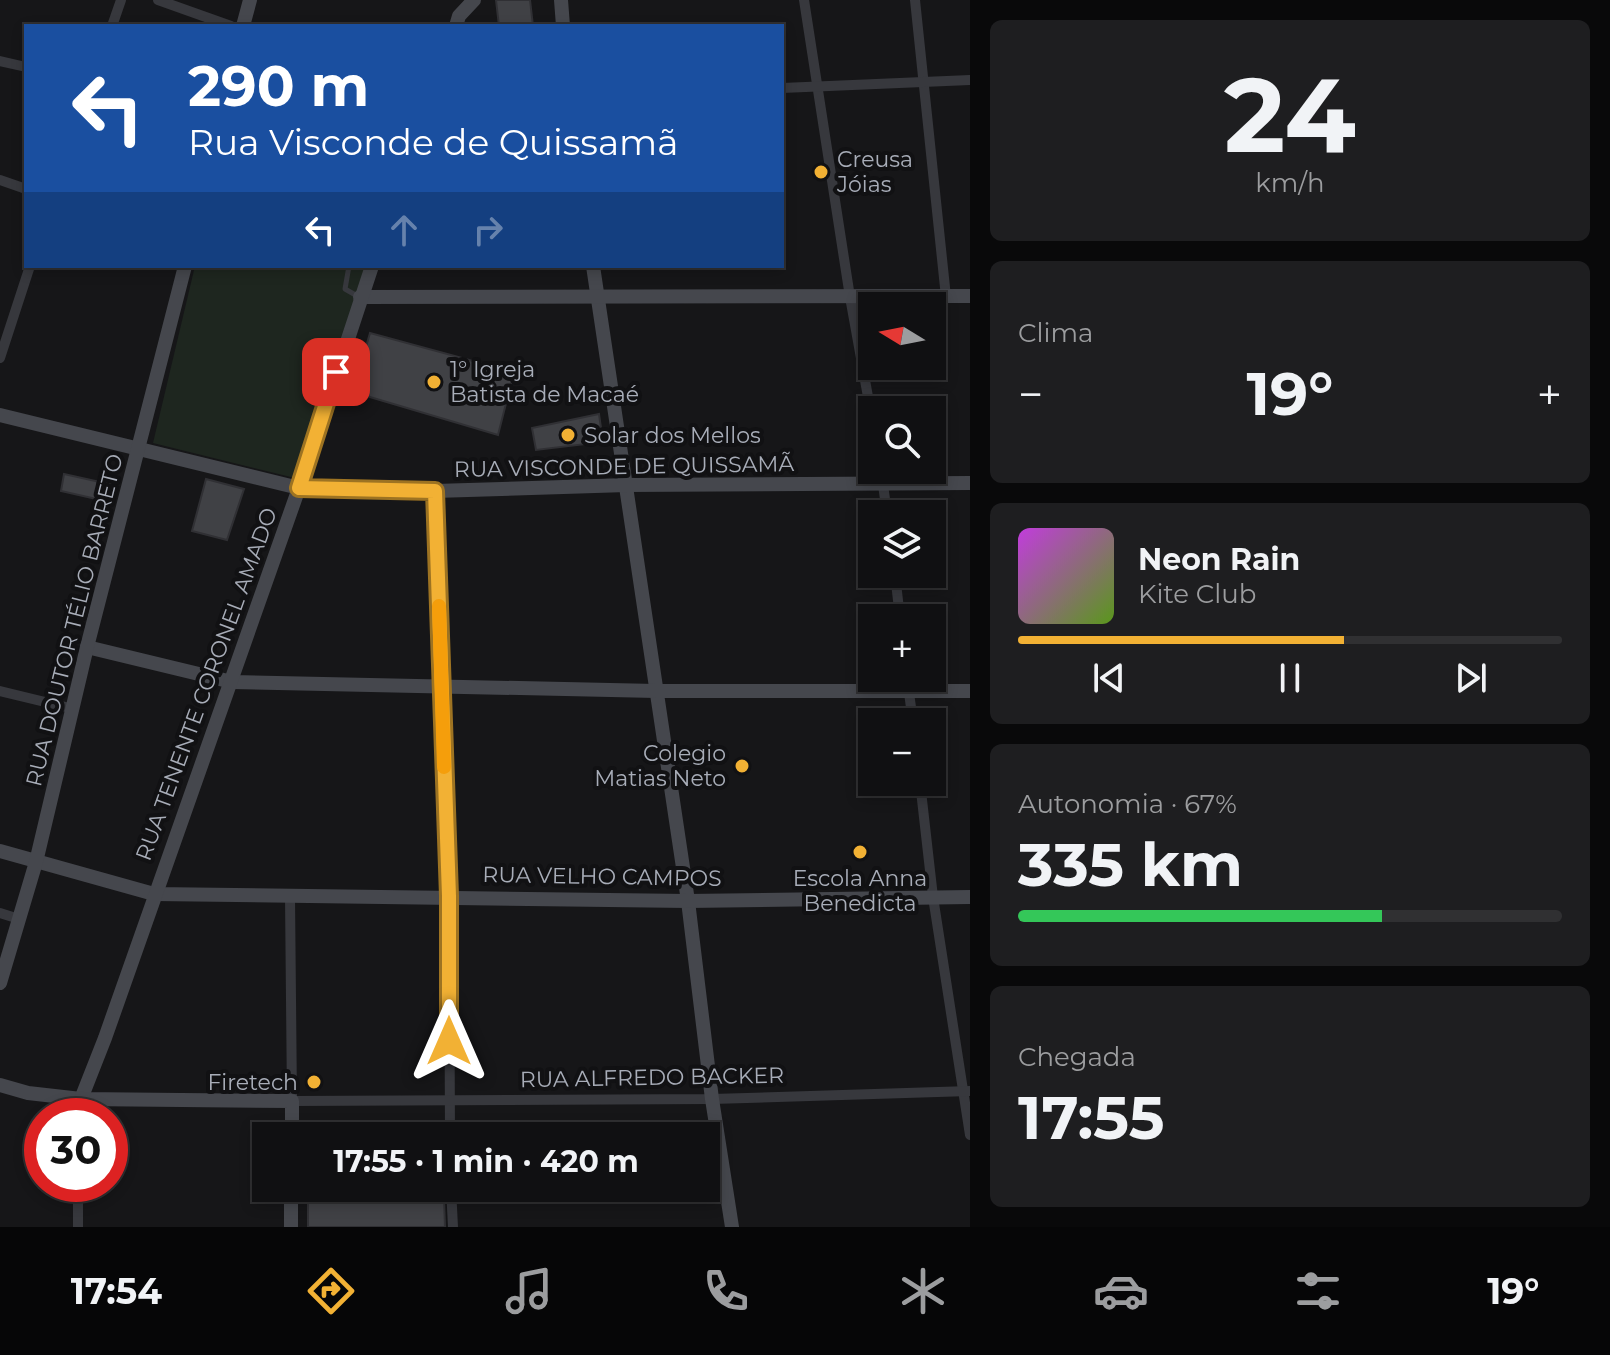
<!DOCTYPE html>
<html lang="pt">
<head>
<meta charset="utf-8">
<style>
  :root { --surface:#101012; --page:#1e1e20; --text:#f1f3f6; --muted:#9c9d9f; --line:#303032; --accent:#f2b134 }
  body { margin:0; font-family:Montserrat,sans-serif; background:var(--page); color:var(--text); height:100vh; display:flex; flex-direction:column; font-size:30px; white-space:nowrap }
  * { box-sizing:border-box; margin:0 }
  p { font-size:26px; color:var(--muted) }
  .icon { flex:none; width:44px; height:44px; fill:none; stroke:currentColor; stroke-width:2; stroke-linecap:round; stroke-linejoin:round }
  .map { position:relative; flex:1; overflow:hidden }
  .panel { display:flex; flex-direction:column; gap:20px; padding:20px; background:#09090a; width:640px }
  .panel>* { flex:none }
  .guide { position:absolute; left:24px; top:24px; width:760px; height:244px; border-radius:0px; box-shadow:0 4px 12px #0003,0 0 0 2px var(--line); background:#1a4fa0; color:#fff; overflow:hidden }
  .needle { width:52px; rotate:280deg }
  .fabs { position:absolute; left:858px; top:292px; display:grid; gap:16px }
  .fabs a { display:grid; place-items:center; width:88px; height:88px; border-radius:0px; background:var(--surface); box-shadow:0 4px 12px #0003,0 0 0 2px var(--line); font-size:40px }
  .speed { position:absolute; left:24px; top:1098px; display:flex; gap:16px; font-size:40px; font-weight:700; text-align:center }
  .speed>* { display:grid; place-content:center; width:104px; height:104px; border-radius:50%; background:var(--surface); box-shadow:0 4px 12px #0003,0 0 0 2px var(--line); line-height:1 }
  .speed .limit { border:12px solid #d22; background:#fff; color:#111 }
  .pin { position:absolute; display:grid; place-items:center; width:68px; height:68px; color:#fff; margin:-34px; border-radius:16px; box-shadow:0 4px 12px #0006 }
  .me { position:absolute; width:88px; margin:-44px; rotate:0deg; stroke-linejoin:round; filter:drop-shadow(0 0 6px #0008) }
  .turn { display:flex; align-items:center; gap:28px; height:168px; padding:0 32px; font-size:36px }
  .turn .icon { width:104px; height:104px; stroke-width:2.5 }
  .turn b { display:block; font-size:56px; line-height:68px }
  .lanes { display:flex; align-items:center; height:76px; padding:0 32px; background:#0003; justify-content:center; gap:40px; direction:ltr }
  .lanes .off { opacity:.35 }
  .big { font-size:60px; font-weight:700; line-height:1.1 }
  .panel .card { flex:1; display:flex; flex-direction:column; justify-content:center; gap:12px; min-width:0; padding:0 28px; border-radius:12px; background:var(--page) }
  .panel .dial { align-items:center; gap:0 }
  .dial b { font-size:104px; line-height:1 }
  .song { display:flex; align-items:center; gap:24px }
  .cover { width:96px; height:96px; border-radius:12px; background:linear-gradient(135deg,hsl(290 70% 55%),hsl(90 70% 35%)) }
  .played { height:8px; border-radius:4px; background:linear-gradient(90deg,var(--accent) 60%,var(--line) 60%) }
  .keys { display:flex; justify-content:space-around; direction:ltr }
  .heat { display:flex; justify-content:space-between; align-items:center; font-size:44px; direction:ltr }
  .charge { height:12px; border-radius:6px; background:linear-gradient(90deg,#34c759 67%,var(--line) 0) }
  .trip { position:absolute; left:252px; top:1122px; width:468px; height:80px; border-radius:0px; background:var(--surface); box-shadow:0 4px 12px #0003,0 0 0 2px var(--line); font-weight:700; line-height:80px; text-align:center }
  .dock { display:flex; height:128px; justify-content:space-around; align-items:center; background:#060607; color:var(--muted) }
  .dock .icon { width:56px; height:56px }
  .dock .selected { color:var(--accent) }
  .dock b { font-size:36px; color:var(--text) }
  main { display:flex; flex:1; min-height:0 }
  .map>svg:first-child { display:block }
  .green { fill:#1e261f }
  .building { fill:#404145; stroke:#303034; stroke-width:2 }
  .lines { fill:none; stroke-linecap:round; stroke-linejoin:round }
  .lane { stroke:#37383d; stroke-width:5 }
  .street { stroke:#37383d; stroke-width:10 }
  .secondary { stroke:#45474d; stroke-width:14 }
  .route-casing { stroke:#9d7322; stroke-width:20 }
  .route { stroke:#f2b134; stroke-width:14 }
  .slow { stroke:#f59e0b; stroke-width:14 }
  .poi-dot { fill:#f2b134; stroke:#111113; stroke-width:3 }
  .labels { text-anchor:middle; stroke-width:8; stroke-linejoin:round; paint-order:stroke }
  .poi-label { font-size:22px; fill:#a8adb8; stroke:#111113; text-anchor:start }
  .street-label { font-size:22px; fill:#a8adb8; stroke:#111113 }
</style>
</head>
<body>
<main>
<div class="map">
<svg width="970" height="1227" viewBox="0 0 970 1227">
  <rect width="100%" height="100%" fill="#161618"/>
  <path class="green" d="M195 266H371L295 478 153 443Z"/>
  <g class="building">
    <path d="M496 0H530L533 26H499Z"/>
    <path d="M370 333 514 372 498 435 353 392Z"/>
    <path d="M599 414 603 442 536 450 532 428Z"/>
    <path d="M64 474 118 486 114 503 61 491Z"/>
    <path d="M206 479 244 489 227 540 192 531Z"/>
    <path d="M308 1195 444 1198 445 1227H308Z"/>
  </g>
  <g class="lines">
    <path class="lane" d="M349 266 345 289 359 297"/>
    <g class="street">
      <path d="M158 0 231 26"/>
      <path d="M804 0 850 297 872 419"/>
      <path d="M915 0 946 297"/>
      <path d="M112 26 121 0"/>
      <path d="M0 61 26 67"/>
      <path d="M782 88 970 80"/>
      <path d="M0 180 26 189"/>
      <path d="M0 358 30 266"/>
      <path d="M881 470 887 514"/>
      <path d="M435 491 449 896 450 1136"/>
      <path d="M895 574 900 618"/>
      <path d="M907 678 913 722"/>
      <path d="M0 691 74 709"/>
      <path d="M920 782 933 897 970 1135"/>
      <path d="M290 897 292 1101 712 1099 970 1091"/>
      <path d="M0 913 19 919"/>
      <path d="M79 1116 81 1099"/>
      <path d="M451 1188 453 1227"/>
      <path d="M78 1227V1184"/>
    </g>
    <g class="secondary">
      <path d="M561 0 563 26"/>
      <path d="M243 26 250 0"/>
      <path d="M456 26 459 16 474 0"/>
      <path d="M593 266 688 901 712 1099 732 1227"/>
      <path d="M360 297 970 296"/>
      <path d="M0 415 299 488 435 491 627 485 970 483"/>
      <path d="M87 647 232 682 656 691H970"/>
      <path d="M0 851 154 894 688 901 970 897"/>
      <path d="M0 983 36 862 87 647 185 266"/>
      <path d="M0 1085 28 1093 81 1099 292 1101V1136"/>
      <path d="M81 1099 105 1038 299 488 372 266"/>
      <path d="M291 1227V1188"/>
    </g>
  </g>
  <g class="lines">
    <defs>
      <path id="route" d="M336 372 299 488 435 491 449 896V1041"/>
    </defs>
    <use href="#route" class="route-casing"/>
    <use href="#route" class="route"/>
    <path class="slow" d="M439 606 444 767"/>
  </g>
  <g class="poi-dot">
    <circle cx="821" cy="172" r="8"/>
    <circle cx="434" cy="382" r="8"/>
    <circle cx="568" cy="435" r="8"/>
    <circle cx="742" cy="766" r="8"/>
    <circle cx="860" cy="852" r="8"/>
    <circle cx="314" cy="1082" r="8"/>
  </g>
  <g class="labels">
    <g class="poi-label">
      <text x="837" y="167">Creusa<tspan x="837" dy="25">Jóias</tspan></text>
      <text x="450" y="377">1° Igreja<tspan x="450" dy="25">Batista de Macaé</tspan></text>
      <text x="584" y="443">Solar dos Mellos</text>
      <text x="726" y="761" text-anchor="end">Colegio<tspan x="726" dy="25">Matias Neto</tspan></text>
      <text x="860" y="886" text-anchor="middle">Escola Anna<tspan x="860" dy="25">Benedicta</tspan></text>
      <text x="298" y="1090" text-anchor="end">Firetech</text>
    </g>
    <g class="street-label">
      <text transform="translate(624 466) rotate(-1)" y="8">RUA VISCONDE DE QUISSAMÃ</text>
      <text transform="translate(74 620) rotate(-76)" y="8">RUA DOUTOR TÉLIO BARRETO</text>
      <text transform="translate(206 684) rotate(-70)" y="8">RUA TENENTE CORONEL AMADO</text>
      <text transform="translate(602 876) rotate(1)" y="8">RUA VELHO CAMPOS</text>
      <text transform="translate(652 1077) rotate(-1)" y="8">RUA ALFREDO BACKER</text>
    </g>
  </g>
</svg>
<div class="fabs">
<a><svg class="needle" viewBox="-14 -14 28 28"><path d="M0-13l5 13h-10z" fill="#e53935"/><path d="M0 13l5-13h-10z" fill="#9c9d9f"/></svg></a>
<a><svg class="icon" aria-label="search" viewBox="0 0 24 24"><circle cx="10" cy="10" r="6"/><path d="M15 15l6 6"/></svg></a>
<a><svg class="icon" aria-label="layers" viewBox="0 0 24 24"><path d="M12 4l9 5-9 5-9-5zM3 14l9 5 9-5"/></svg></a>
<a>+</a>
<a>−</a>
</div>
<div class="speed"><div class="limit">30</div></div>
<div class="pin" style="left:336px;top:372px;background:#d93025"><svg class="icon" aria-label="arrive" viewBox="0 0 24 24"><path d="M6 21V4h12l-3 4 3 4H6"/></svg></div>
<svg class="me" style="left:449px;top:1041px" viewBox="-20 -20 40 40"><path d="M0-17L14 15 0 8-14 15z" fill="#f2b134" stroke="#fff" stroke-width="4"/></svg>
<div class="trip">17:55 · 1 min · 420 m</div>
<div class="guide">
<div class="turn"><svg class="icon" aria-label="left" viewBox="0 0 24 24"><path d="M17 20v-9H6M10 6l-5 5 5 5"/></svg><div><b>290 m</b>Rua Visconde de Quissamã</div></div>
<div class="lanes"><svg class="icon" aria-label="left" viewBox="0 0 24 24"><path d="M17 20v-9H6M10 6l-5 5 5 5"/></svg><svg class="icon off" aria-label="ahead" viewBox="0 0 24 24"><path d="M12 20V5M6 11l6-6 6 6"/></svg><svg class="icon off" aria-label="right" viewBox="0 0 24 24"><path d="M7 20v-9h11M14 6l5 5-5 5"/></svg></div>
</div>
</div>
<section class="panel">
<div class="card dial"><b>24</b><p>km/h</p></div>
<div class="card"><p>Clima</p>
<div class="heat"><a>−</a><b class="big">19°</b><a>+</a></div>
</div>
<div class="card">
<div class="song"><i class="cover"></i><div><b>Neon Rain</b><p>Kite Club</p></div></div>
<div class="played"></div>
<div class="keys"><svg class="icon" aria-label="previous" viewBox="0 0 24 24"><path d="M18 5L8 12l10 7zM5 5v14"/></svg><svg class="icon" aria-label="pause" viewBox="0 0 24 24"><path d="M8 5v14M16 5v14"/></svg><svg class="icon" aria-label="next" viewBox="0 0 24 24"><path d="M6 5l10 7-10 7zM19 5v14"/></svg></div>
</div>
<div class="card"><p>Autonomia · 67%</p><b class="big">335 km</b><div class="charge"></div></div>
<div class="card"><p>Chegada</p><b class="big">17:55</b></div>
</section>
</main>
<nav class="dock">
<b>17:54</b>
<svg class="icon selected" aria-label="directions" viewBox="0 0 24 24"><path d="M12 3l9 9-9 9-9-9zM9 14v-3h6M13 9l2 2-2 2"/></svg>
<svg class="icon" aria-label="music" viewBox="0 0 24 24"><path d="M9 18V5l10-2v13"/><circle cx="6" cy="18" r="3"/><circle cx="16" cy="16" r="3"/></svg>
<svg class="icon" aria-label="phone" viewBox="0 0 24 24"><path d="M5 4h4l2 5-3 2q2 4 5 5l2-3 5 2v4C11 20 4 13 5 4z"/></svg>
<svg class="icon" aria-label="climate" viewBox="0 0 24 24"><path d="M12 3v18M4 7l16 10M4 17L20 7"/></svg>
<svg class="icon" aria-label="car" viewBox="0 0 24 24"><path d="M5 17H2v-5l4-1 3-4h7l3 4 3 1v5h-3M9 17h6M6 11h13"/><circle cx="7" cy="17" r="2"/><circle cx="17" cy="17" r="2"/></svg>
<svg class="icon" aria-label="filters" viewBox="0 0 24 24"><path d="M4 7h16M4 17h16"/><circle cx="9" cy="7" r="2"/><circle cx="15" cy="17" r="2"/></svg>
<b>19°</b>
</nav>
</body>
</html>
